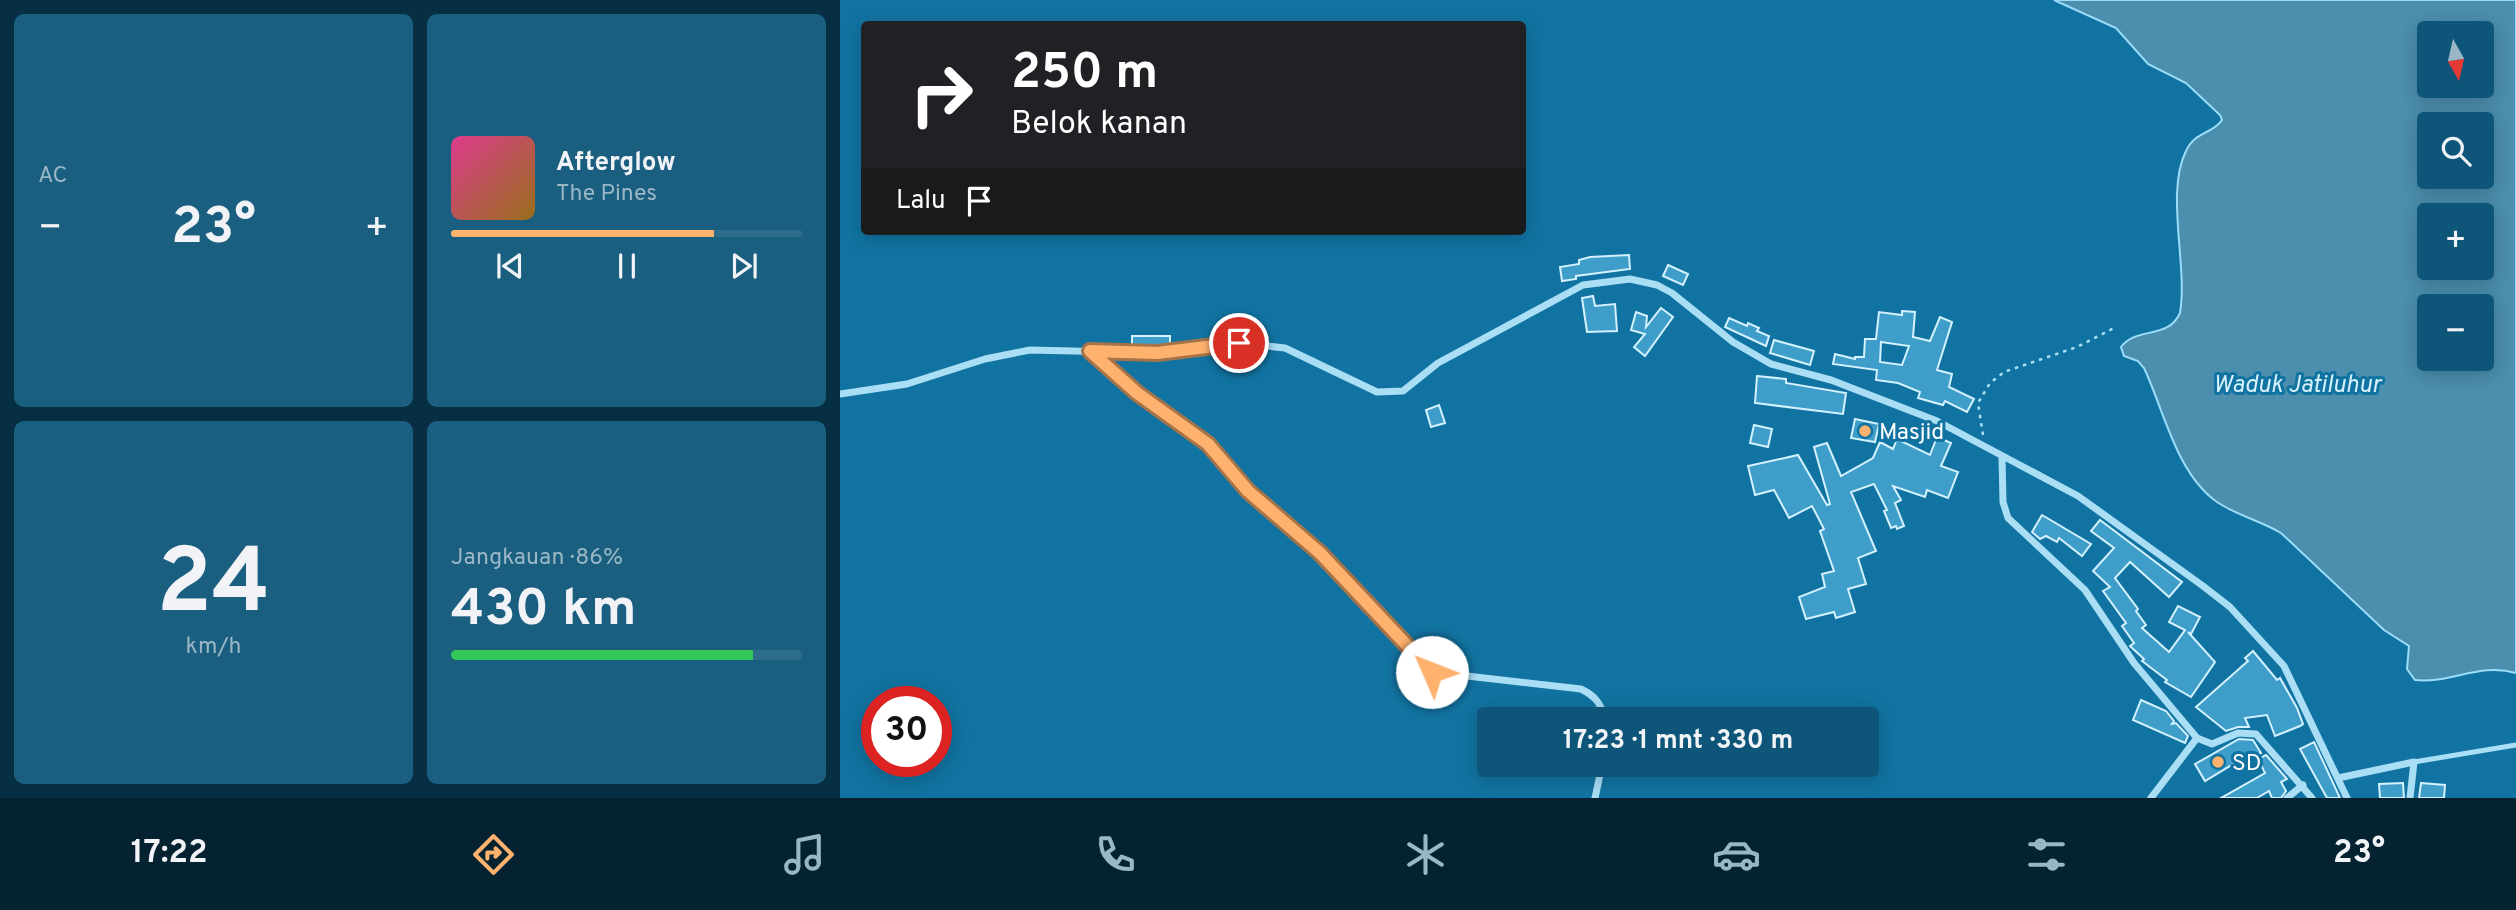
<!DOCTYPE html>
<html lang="id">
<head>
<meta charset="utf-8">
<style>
  :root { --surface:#0d5679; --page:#1b5f80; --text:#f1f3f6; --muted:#9ab7c6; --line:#2d6c8a; --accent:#ffb26e }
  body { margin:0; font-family:Overpass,sans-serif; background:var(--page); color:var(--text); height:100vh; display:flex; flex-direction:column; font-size:26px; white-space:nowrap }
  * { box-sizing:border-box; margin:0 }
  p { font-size:23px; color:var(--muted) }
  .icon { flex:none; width:38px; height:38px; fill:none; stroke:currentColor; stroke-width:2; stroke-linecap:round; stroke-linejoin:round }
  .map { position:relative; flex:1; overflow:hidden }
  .panel { display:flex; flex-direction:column; gap:14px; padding:14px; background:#072f43; width:840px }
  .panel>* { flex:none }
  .banner { position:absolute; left:21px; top:21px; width:665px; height:214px; border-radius:7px; box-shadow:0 4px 18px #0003; background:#202124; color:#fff; overflow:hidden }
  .needle { width:46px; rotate:172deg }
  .tools { position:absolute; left:1577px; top:21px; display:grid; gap:14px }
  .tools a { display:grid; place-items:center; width:77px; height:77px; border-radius:7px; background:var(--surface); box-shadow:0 4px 18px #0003; font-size:35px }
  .speed { position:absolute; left:21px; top:686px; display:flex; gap:14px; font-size:35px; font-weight:700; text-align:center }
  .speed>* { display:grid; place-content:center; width:91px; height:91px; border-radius:50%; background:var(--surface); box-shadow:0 4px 18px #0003; line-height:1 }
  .speed .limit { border:10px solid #d22; background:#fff; color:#111 }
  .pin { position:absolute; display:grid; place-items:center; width:60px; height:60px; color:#fff; margin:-30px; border:4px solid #fff; border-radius:50%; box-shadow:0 2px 7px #0007 }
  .me { position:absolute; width:77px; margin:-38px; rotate:314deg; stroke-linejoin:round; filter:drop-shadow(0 0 5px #0008) }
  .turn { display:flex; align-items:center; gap:24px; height:147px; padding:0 35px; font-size:32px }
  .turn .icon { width:91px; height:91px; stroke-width:2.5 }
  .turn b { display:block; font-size:49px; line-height:60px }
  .then { display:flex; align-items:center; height:66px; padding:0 35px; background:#0003; gap:14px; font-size:26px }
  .big { font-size:52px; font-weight:700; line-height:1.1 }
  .panel .tile { flex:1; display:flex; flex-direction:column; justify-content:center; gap:10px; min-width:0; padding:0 24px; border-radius:10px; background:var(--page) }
  .panel .dial { align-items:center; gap:0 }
  .dial b { font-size:91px; line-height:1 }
  .song { display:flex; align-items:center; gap:21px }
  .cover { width:84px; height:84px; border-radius:10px; background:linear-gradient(135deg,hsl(330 70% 55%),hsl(40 70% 35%)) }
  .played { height:7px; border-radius:4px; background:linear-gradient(90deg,var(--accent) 75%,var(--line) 75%) }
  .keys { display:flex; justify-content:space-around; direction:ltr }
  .heat { display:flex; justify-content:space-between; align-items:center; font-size:38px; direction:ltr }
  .charge { height:10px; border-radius:5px; background:linear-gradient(90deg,#34c759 86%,var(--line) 0) }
  .panel .tiles { flex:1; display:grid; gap:14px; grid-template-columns:repeat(2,1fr) }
  .trip { position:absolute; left:637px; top:707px; width:402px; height:70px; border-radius:7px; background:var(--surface); box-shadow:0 4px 18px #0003; font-weight:700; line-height:70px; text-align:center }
  .dock { display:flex; height:112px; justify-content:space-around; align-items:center; background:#052230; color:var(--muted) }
  .dock .icon { width:49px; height:49px }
  .dock .current { color:var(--accent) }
  .dock b { font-size:32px; color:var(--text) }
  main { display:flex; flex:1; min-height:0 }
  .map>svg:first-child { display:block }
  .water { fill:#4b8ead; stroke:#9bddf9; stroke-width:2; fill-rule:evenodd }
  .building { fill:#3e9ec9; stroke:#d3f1fe; stroke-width:2; fill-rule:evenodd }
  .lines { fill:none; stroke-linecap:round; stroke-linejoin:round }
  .path { stroke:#a9def5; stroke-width:2.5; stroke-dasharray:3.5 5; stroke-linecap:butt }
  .service { stroke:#a9def5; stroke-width:5 }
  .minor { stroke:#a9def5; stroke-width:7 }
  .route-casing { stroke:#a67448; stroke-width:18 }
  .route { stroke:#ffb26e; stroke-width:12 }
  .poi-dot { fill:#ffb26e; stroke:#1173a1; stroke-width:2.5 }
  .labels { text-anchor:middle; stroke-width:6; stroke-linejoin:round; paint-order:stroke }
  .poi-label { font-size:23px; fill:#fff; stroke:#1173a1; text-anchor:start }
  .water-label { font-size:24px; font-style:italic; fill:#d7f2fd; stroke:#1173a1 }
</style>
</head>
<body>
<main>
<section class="panel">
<div class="tiles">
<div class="tile"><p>AC</p>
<div class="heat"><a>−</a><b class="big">23°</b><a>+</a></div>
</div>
<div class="tile">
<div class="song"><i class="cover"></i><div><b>Afterglow</b><p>The Pines</p></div></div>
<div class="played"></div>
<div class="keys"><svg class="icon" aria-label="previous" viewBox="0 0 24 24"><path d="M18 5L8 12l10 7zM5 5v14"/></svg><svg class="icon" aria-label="pause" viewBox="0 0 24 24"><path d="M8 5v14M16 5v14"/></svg><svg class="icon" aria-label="next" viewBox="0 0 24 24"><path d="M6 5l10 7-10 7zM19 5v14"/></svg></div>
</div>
<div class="tile dial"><b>24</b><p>km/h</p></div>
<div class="tile"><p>Jangkauan · 86%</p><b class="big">430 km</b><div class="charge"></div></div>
</div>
</section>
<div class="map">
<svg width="1676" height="798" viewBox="0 0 1676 798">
  <rect width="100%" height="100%" fill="#1173a1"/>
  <path class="water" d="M1214 0H1676V673C1640 662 1610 684 1575 680L1567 669 1569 646 1544 630 1441 533C1421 521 1396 515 1377 502 1336 473 1324 410 1304 368L1298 361 1284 356 1281 347C1297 326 1328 340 1340 313 1348 265 1325 193 1346 151 1355 131 1373 134 1382 120L1380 115 1346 83 1308 64 1276 28ZM1589 33H1642V86H1589ZM1589 124H1642V177H1589ZM1589 215H1642V268H1589ZM1589 306H1642V359H1589Z"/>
  <g class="building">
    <path d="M789 255 790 269 736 276V279L722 281 720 267 739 264V260L750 257Z"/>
    <path d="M828 265 848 274 843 285 823 276Z"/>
    <path d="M753 296 755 306 775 304 777 331 747 332 742 298Z"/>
    <path d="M821 308 833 317 805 356 794 347 805 334 791 330 796 312 807 316 806 327Z"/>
    <path d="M1062 311 1075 312 1073 337 1090 341 1100 317 1112 322 1097 370 1112 374 1109 387 1134 399 1127 412 1105 401 1103 405 1078 398 1080 392 1058 383 1036 380 1037 370 993 364 995 354 1015 359V357H1024L1025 339H1036L1039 312 1062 315ZM1041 342 1069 346 1062 365 1040 362Z"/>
    <path d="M889 318 907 326 908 323 919 328 917 331 929 336 926 346 885 327Z"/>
    <path d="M292 336H330V345L292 346Z"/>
    <path d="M934 340 974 351 970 365 930 353Z"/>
    <path d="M917 376 946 379V383L1006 393 1003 414 915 403Z"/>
    <path d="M599 405 605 423 591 427 586 410Z"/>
    <path d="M1015 419 1039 424 1035 442 1011 438Z"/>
    <path d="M914 425 932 429 928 447 910 443Z"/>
    <path d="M1097 437 1111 443 1101 466 1118 472 1108 498 1087 490 1085 497 1053 486 1061 500 1055 503 1064 526 1057 529 1056 526 1051 528 1044 511 1047 510 1034 484 1011 492 1036 551 1018 558 1026 584 1008 589 1015 612 996 618 994 612 966 619 959 597 985 587 982 574 994 571 980 531 984 529 972 506 949 518 934 490 915 495 908 466 958 455 987 505 990 504 974 447 987 443 1001 476 1033 458 1040 442 1053 449 1057 439 1090 455Z"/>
    <path d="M1202 515 1251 544 1242 556 1219 538 1217 542 1206 536 1200 539 1192 532Z"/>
    <path d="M1260 520 1342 582 1329 597 1290 562 1275 578 1298 609 1296 611 1306 625 1302 628 1329 652 1345 630 1329 622 1338 606 1360 617 1351 634 1348 632 1375 662 1351 697 1325 682 1327 680 1302 661 1304 659 1290 646 1294 643 1282 626 1286 623 1263 591 1270 587 1253 571 1274 548 1251 531Z"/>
    <path d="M1413 651 1437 680 1440 678 1457 708 1463 724 1460 726 1435 736 1427 715 1405 718 1409 727H1398L1386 731 1356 707 1408 661 1405 658Z"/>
    <path d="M1301 700 1326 711 1334 721 1332 724 1336 723 1348 736 1345 743 1293 720Z"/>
    <path d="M1399 739 1413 740 1421 753 1406 760 1405 757 1365 781 1355 764Z"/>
    <path d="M1474 742 1500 798H1487L1460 749Z"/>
    <path d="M1426 755 1447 779 1441 782 1446 791 1441 798H1432L1429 791 1417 798H1381L1425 773 1418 759Z"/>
    <path d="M1563 783 1564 798H1540L1539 784Z"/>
    <path d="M1581 783 1605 785 1604 798H1579Z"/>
  </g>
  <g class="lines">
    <path class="path" d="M1143 435 1138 403 1150 383 1164 372 1237 347 1276 327"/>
    <path class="service" d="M1574 762 1676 745"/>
    <g class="minor">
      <path d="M250 351 297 393 368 445 408 491 480 553 592 672 741 689C755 696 761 703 765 719"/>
      <path d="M0 394 67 384 145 359 190 350 317 353 399 343 445 348 537 392 563 391 598 363 743 285 790 279 817 285 832 293 893 342 931 364 991 380 1097 421 1238 496 1363 586 1390 607 1444 666 1507 798"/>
      <path d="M1162 457 1163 502 1168 518 1245 590 1294 663 1357 738 1372 744 1398 733 1416 734 1472 798"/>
      <path d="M1498 778 1574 762 1570 798"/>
      <path d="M755 798 762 765"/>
      <path d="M1311 798 1357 738"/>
      <path d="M1447 798 1463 785"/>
    </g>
  </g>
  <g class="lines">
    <defs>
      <path id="route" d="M399 343 317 353 250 351 297 393 368 444 408 491 480 553 592 672"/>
    </defs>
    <use href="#route" class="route-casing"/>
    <use href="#route" class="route"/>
  </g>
  <g class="poi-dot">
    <circle cx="1025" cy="431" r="7"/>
    <circle cx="1378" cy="762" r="7"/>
  </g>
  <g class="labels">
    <g class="poi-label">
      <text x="1039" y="439">Masjid</text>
      <text x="1392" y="770">SD</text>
    </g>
    <g class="water-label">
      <text x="1457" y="392">Waduk Jatiluhur</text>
    </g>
  </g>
</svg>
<div class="tools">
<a><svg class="needle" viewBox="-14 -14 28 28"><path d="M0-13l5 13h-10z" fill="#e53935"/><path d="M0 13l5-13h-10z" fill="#9ab7c6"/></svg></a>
<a><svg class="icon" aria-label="search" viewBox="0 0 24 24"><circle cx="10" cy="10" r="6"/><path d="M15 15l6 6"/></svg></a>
<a>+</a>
<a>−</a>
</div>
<div class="speed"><div class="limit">30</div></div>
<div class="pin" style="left:399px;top:343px;background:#d93025"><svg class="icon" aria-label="arrive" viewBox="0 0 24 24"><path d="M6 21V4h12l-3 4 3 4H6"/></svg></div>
<svg class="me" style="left:592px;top:672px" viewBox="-20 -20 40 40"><circle r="19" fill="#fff"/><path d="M0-13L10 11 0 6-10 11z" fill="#ffb26e"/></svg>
<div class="trip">17:23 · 1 mnt · 330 m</div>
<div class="banner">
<div class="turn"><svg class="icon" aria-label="right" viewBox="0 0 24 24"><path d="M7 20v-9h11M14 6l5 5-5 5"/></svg><div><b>250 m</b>Belok kanan</div></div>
<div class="then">Lalu<svg class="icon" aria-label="arrive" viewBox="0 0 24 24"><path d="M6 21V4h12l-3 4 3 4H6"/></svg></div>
</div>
</div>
</main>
<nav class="dock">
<b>17:22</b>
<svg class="icon current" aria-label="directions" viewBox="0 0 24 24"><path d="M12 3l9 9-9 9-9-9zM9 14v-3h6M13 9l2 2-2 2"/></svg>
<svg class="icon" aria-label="music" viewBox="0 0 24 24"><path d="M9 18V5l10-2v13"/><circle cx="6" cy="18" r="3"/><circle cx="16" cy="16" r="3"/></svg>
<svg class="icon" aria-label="phone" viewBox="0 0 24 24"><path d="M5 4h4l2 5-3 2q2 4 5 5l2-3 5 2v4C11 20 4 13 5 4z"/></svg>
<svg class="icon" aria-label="climate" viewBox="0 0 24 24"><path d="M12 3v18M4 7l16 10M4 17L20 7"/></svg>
<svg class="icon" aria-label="car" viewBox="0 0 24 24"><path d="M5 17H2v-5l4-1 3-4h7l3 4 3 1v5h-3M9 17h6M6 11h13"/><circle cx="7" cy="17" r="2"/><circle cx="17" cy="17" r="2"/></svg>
<svg class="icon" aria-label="filters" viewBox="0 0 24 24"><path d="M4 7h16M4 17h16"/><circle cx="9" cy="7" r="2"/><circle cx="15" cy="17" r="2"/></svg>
<b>23°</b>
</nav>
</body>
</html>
